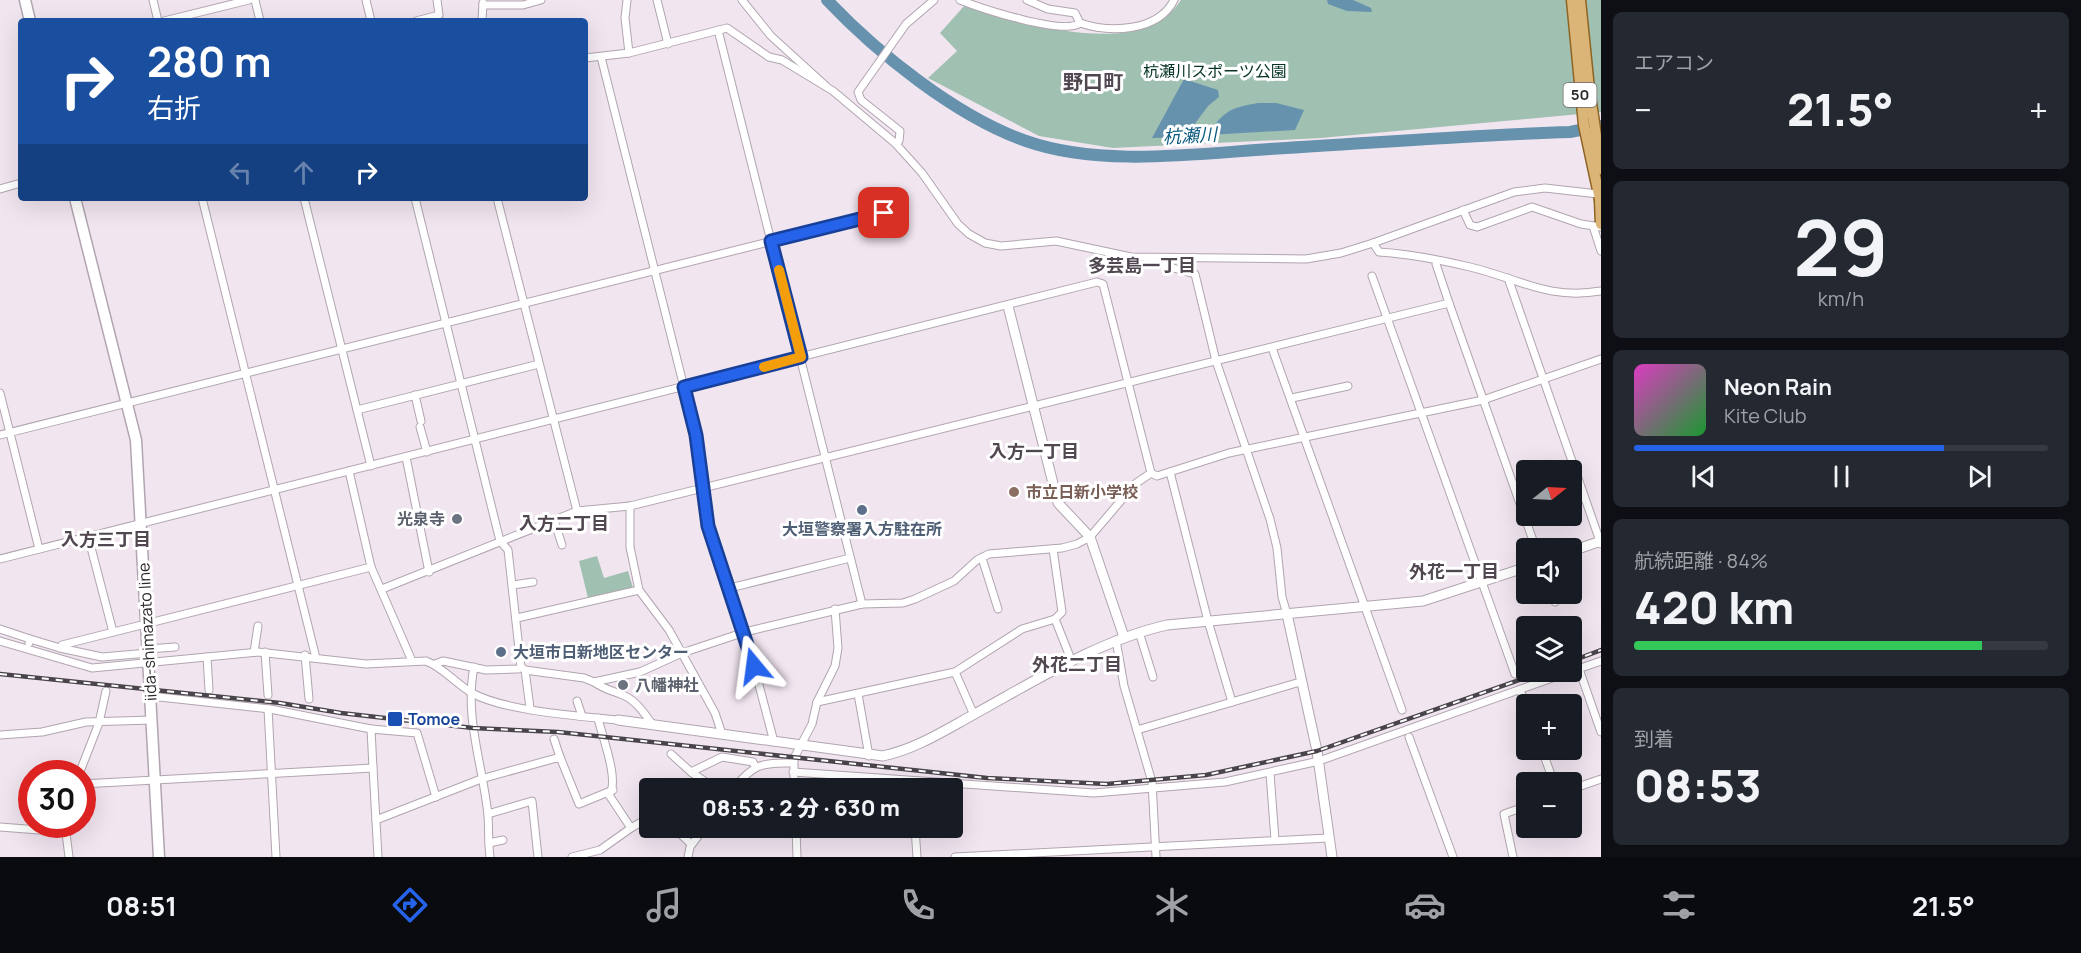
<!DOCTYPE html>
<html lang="ja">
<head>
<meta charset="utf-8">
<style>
  :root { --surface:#171b24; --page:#242831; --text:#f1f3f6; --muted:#9ea1a6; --line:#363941; --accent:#2563eb }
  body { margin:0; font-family:Manrope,"Noto Sans JP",sans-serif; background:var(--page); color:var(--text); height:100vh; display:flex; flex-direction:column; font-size:22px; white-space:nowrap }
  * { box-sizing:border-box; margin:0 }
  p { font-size:20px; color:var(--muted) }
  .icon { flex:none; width:33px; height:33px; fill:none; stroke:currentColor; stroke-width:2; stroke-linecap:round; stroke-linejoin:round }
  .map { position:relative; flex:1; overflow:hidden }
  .details { display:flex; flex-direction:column; gap:12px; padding:12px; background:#0d0f14; width:480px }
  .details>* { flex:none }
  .hud { position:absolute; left:18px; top:18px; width:570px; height:183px; border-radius:6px; box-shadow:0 6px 24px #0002; background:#1a4fa0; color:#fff; overflow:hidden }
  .needle { width:39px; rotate:72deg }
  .fabs { position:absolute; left:1516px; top:460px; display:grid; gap:12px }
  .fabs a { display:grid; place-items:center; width:66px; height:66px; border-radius:6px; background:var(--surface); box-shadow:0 6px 24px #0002; font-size:30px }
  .speed { position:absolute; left:18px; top:760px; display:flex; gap:12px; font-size:30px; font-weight:700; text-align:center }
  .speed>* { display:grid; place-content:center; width:78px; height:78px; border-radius:50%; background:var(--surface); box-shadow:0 6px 24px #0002; line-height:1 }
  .speed .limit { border:9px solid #d22; background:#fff; color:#111 }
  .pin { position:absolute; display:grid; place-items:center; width:51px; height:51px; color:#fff; margin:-26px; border-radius:12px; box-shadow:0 3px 9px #0006 }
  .me { position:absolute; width:66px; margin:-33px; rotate:344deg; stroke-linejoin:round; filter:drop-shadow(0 0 4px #0008) }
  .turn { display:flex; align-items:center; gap:21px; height:126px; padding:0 30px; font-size:27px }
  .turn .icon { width:78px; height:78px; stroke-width:2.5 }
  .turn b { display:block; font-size:42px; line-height:51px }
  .lanes { display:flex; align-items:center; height:57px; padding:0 30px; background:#0003; justify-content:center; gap:30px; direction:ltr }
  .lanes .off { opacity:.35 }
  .big { font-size:45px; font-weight:800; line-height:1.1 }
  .details .card { flex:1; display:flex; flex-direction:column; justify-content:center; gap:9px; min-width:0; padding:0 21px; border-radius:9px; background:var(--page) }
  .details .dial { align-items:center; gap:0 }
  .dial b { font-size:78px; line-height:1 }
  .song { display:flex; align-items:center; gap:18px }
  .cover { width:72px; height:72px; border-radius:9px; background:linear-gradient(135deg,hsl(310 70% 55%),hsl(130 70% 35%)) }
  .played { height:6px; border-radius:3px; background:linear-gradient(90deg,var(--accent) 75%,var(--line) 75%) }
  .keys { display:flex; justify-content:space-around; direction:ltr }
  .heat { display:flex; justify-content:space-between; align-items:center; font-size:33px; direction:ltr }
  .charge { height:9px; border-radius:4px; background:linear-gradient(90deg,#34c759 84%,var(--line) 0) }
  .trip { position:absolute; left:639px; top:778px; width:324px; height:60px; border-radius:6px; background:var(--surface); box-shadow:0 6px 24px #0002; font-weight:800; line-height:60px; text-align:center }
  .tab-bar { display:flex; height:96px; justify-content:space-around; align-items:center; background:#090b0e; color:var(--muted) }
  .tab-bar .icon { width:42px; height:42px }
  .tab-bar .current { color:var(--accent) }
  .tab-bar b { font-size:27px; color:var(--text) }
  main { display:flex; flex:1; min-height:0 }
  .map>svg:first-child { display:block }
  .green { fill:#a0c0b1 }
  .water { fill:#6692ae }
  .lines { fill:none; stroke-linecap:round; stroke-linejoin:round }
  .river { stroke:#6692ae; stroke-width:12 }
  .minor-casing { stroke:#b0a5b0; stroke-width:9 }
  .tertiary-casing { stroke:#b0a5b0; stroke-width:11 }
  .secondary-casing { stroke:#b0a5b0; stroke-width:13 }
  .primary-casing { stroke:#8e6422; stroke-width:13 }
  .minor { stroke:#fff; stroke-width:7 }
  .tertiary { stroke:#fff; stroke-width:9 }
  .secondary { stroke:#fff; stroke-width:10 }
  .primary { stroke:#dab577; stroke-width:10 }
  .rail-casing { stroke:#494449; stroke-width:4.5 }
  .rail { stroke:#fff; stroke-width:2; stroke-dasharray:7; stroke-linecap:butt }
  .route-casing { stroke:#184099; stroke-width:15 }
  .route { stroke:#2563eb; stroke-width:10 }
  .slow { stroke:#f59e0b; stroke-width:10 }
  .education-dot { fill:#8d6e63; stroke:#fff; stroke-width:2 }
  .service-dot { fill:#5c6f8a; stroke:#fff; stroke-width:2 }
  .worship-dot { fill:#6b7280; stroke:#fff; stroke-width:2 }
  .transit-dot { fill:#1a4fb4; stroke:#fff; stroke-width:2 }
  .labels { text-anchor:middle; stroke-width:6; stroke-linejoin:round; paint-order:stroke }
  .shield { fill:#fff; stroke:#6b686b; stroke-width:1.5 }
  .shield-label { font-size:15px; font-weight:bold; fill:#2c282c }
  .park-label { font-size:16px; fill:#063424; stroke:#fff }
  .education-label { font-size:16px; font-weight:bold; fill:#785e54; stroke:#fff; text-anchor:start }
  .worship-label { font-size:16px; font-weight:bold; fill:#5b616d; stroke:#fff; text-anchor:end }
  .service-label { font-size:16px; font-weight:bold; fill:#4e5e75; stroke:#fff }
  .street-label { font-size:16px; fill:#2c282c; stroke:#fff }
  .transit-label { font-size:16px; font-weight:bold; fill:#164399; stroke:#fff; text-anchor:start }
  .water-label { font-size:18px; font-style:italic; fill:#0c5b82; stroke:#fff }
  .neighbourhood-label { font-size:18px; font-weight:bold; fill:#504750; stroke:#fff }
  .quarter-label { font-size:20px; font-weight:bold; fill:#504750; stroke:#fff }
</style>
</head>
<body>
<main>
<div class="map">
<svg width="1601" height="857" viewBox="0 0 1601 857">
  <rect width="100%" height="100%" fill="#f1e5f0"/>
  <g class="green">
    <path d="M1181 0H1601V112L1321 138 1113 148 1039 136 928 78 957 51 940 33 965 5C1022 22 1140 63 1181 0Z"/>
    <path d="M597 556 604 578 628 571 633 588 588 598 579 561Z"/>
  </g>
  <g class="water">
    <path d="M1327 0H1353L1371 8 1372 12 1347 11 1328 4Z"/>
    <path d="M1184 79 1218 90 1219 97 1208 106 1185 137 1152 138Z"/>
    <path d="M1258 103H1276L1304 110 1295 130 1208 135C1223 111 1230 108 1258 103Z"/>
  </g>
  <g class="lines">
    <path class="river" d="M827 0C877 53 957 117 1026 141 1100 167 1194 154 1270 149 1370 143 1470 135 1570 132L1601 126"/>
    <defs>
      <g id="minor">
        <path d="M153 0 158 21"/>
        <path d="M255 0 260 21"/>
        <path d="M366 0 371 21"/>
        <path d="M627 0 625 18 629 53"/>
        <path d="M657 0 668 44"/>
        <path d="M742 0 771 36 826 86"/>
        <path d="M960 0C980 8 1064 36 1080 23L1075 13 1048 9 1027 0"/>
        <path d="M483 5H523L541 0"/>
        <path d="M164 21 249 0"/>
        <path d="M416 21 439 15 437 0"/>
        <path d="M482 21 483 3"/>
        <path d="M1080 23C1110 33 1158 32 1174 0"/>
        <path d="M718 30 862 604"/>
        <path d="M601 57 696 435 708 526 745 632 774 742"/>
        <path d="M585 58 629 53 727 28 769 57 782 60 833 91 895 143 922 173 958 224 969 234 985 243 1001 246 1056 241 1131 257 1306 259 1341 253 1373 243 1514 192 1545 188 1598 194"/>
        <path d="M895 143 899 141 900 131 861 100 858 92 906 24 934 0"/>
        <path d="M0 189 21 183"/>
        <path d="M202 198 316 658"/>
        <path d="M304 198 371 466"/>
        <path d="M415 198 500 541 508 550 521 667"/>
        <path d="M497 198 577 511"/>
        <path d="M1463 210 1470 225 1477 227 1532 207 1581 224 1601 227"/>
        <path d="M1593 226 1601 251"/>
        <path d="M1373 243 1379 252C1409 254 1441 260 1470 267 1520 279 1548 300 1601 291"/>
        <path d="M1148 261 1195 274 1216 361 1270 519 1277 548 1282 597 1287 614"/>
        <path d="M1438 261 1436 264 1449 303 1536 549"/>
        <path d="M1372 276 1515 674"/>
        <path d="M1508 278 1601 544"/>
        <path d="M1272 348 1402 710"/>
        <path d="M0 393 39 549"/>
        <path d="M415 395 421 421"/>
        <path d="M1292 398 1348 386"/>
        <path d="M357 410 539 364"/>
        <path d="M420 427 427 452"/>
        <path d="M0 435 884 213 893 210 900 199"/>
        <path d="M406 457 429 572"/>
        <path d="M349 471 371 567 412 661"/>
        <path d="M1170 472 1208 621 1232 702"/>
        <path d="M630 506V547L639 590 669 630 715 713 722 734"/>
        <path d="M554 520 562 545"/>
        <path d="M88 536 113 632"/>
        <path d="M1053 549 1062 612 1055 619 1072 662"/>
        <path d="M982 558 998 609"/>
        <path d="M0 559 1097 282 1103 284 1151 473"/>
        <path d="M513 585 533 582"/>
        <path d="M730 588 850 558"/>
        <path d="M382 589 577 511 630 506 1449 303"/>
        <path d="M1552 594 1555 602"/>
        <path d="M517 618 639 590"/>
        <path d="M0 629 30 639 29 643"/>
        <path d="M1139 632 1153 677"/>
        <path d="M30 639 60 648 62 645 371 567"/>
        <path d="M1116 640 1124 686 1152 782 1156 857"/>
        <path d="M0 641 92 668 258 652 366 664 426 661C444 668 455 683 472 693 504 711 579 716 618 720"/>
        <path d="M60 648 102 657 148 653"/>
        <path d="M148 649 175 647"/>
        <path d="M254 652 258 626"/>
        <path d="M265 652 268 695"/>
        <path d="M305 655 309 699"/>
        <path d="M207 657 209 690"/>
        <path d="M435 664 443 661 486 670 518 669 521 667 525 670 584 678 594 682 640 672 682 653 745 632 862 604 903 603 915 599 954 581 977 560 989 554 1062 548 1077 544 1090 537 1135 484 1151 473 1157 476 1229 453 1483 400 1601 359"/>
        <path d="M474 667C464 717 483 766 488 815 489 829 488 843 490 857"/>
        <path d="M1579 669 1601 732"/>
        <path d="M525 670 530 708"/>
        <path d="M1575 670 1601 661"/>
        <path d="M955 672 974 715"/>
        <path d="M594 682C605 690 614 691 625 696 636 701 645 714 652 724"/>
        <path d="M1520 690 1527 708"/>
        <path d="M858 694 869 756"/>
        <path d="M150 696 270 709 371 729"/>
        <path d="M577 701 582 716"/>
        <path d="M817 702 955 672 1022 629 1055 619"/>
        <path d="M268 709 276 857"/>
        <path d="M1137 730 1300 682"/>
        <path d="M0 735 42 732 86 722 152 720"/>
        <path d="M1409 737 1453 857"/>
        <path d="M554 739 560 757"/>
        <path d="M1542 750 1554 783"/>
        <path d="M671 754 691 772 722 757 753 762 755 766"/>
        <path d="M373 768 371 729 417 733 436 797"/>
        <path d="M691 772 707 783"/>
        <path d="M793 772 1094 793 1225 782 1319 761 1569 672"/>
        <path d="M1270 773 1275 840"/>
        <path d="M79 774 99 723 106 691"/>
        <path d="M82 784 373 768 378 857"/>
        <path d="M733 789C753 765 761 762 792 763"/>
        <path d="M794 789V758L812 724 817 702 835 666 838 648 835 609"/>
        <path d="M1572 789 1601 779"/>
        <path d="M488 814 532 801 538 857"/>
        <path d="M376 820 481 779 560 757 579 804 613 790"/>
        <path d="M65 825 69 857"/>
        <path d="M0 827 39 830 65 826"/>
        <path d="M631 828 650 817"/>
        <path d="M674 828 691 844"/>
        <path d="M796 828 797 857"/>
        <path d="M915 828 917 857"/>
        <path d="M489 843 503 840"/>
        <path d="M572 857 600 850 631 828 609 795C620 781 602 737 598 718"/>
        <path d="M688 857 690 847 704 828"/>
        <path d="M955 857 1328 838"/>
        <path d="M1513 857 1504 814 1527 806"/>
      </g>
      <g id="tertiary">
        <path d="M1008 306 1058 503 1090 537 1124 637"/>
        <path d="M1572 551 1601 541"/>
        <path d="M1287 614 1317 751 1332 857"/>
        <path d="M618 720 883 756C915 749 942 732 971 716 1033 682 1097 641 1167 625L1423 601 1527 567"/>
      </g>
      <g id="secondary">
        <path d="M25 0 30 21"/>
        <path d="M75 198 136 440 159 857"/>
      </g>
      <g id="primary">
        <path d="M1572 0 1584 125 1601 204"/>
        <path d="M1580 0 1589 89 1601 169"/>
        <path d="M1600 201 1601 224"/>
      </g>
    </defs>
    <use href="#minor" class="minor-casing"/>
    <use href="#tertiary" class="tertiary-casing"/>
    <use href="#secondary" class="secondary-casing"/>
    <use href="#primary" class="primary-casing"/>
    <use href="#minor" class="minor"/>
    <use href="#tertiary" class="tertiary"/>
    <use href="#secondary" class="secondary"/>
    <use href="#primary" class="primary"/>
    <defs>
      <g id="rail">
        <path d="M1572 661 1601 650"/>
        <path d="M0 674 280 703 341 713 473 728 558 732 987 778 1107 784 1206 775 1317 751 1542 672"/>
      </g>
    </defs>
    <use href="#rail" class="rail-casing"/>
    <use href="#rail" class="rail"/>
  </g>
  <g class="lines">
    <defs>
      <path id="route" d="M754 666 708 526 696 435 684 387 801 357 771 241 884 213"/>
    </defs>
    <use href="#route" class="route-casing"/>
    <use href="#route" class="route"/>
    <path class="slow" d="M764 367 801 357 779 270"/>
  </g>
  <circle class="education-dot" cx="1014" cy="492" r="6"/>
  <g class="service-dot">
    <circle cx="862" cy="510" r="6"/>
    <circle cx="501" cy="652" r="6"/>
  </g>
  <g class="worship-dot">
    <circle cx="457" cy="519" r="6"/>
    <circle cx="623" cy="685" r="6"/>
  </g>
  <rect class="transit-dot" x="387" y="711" width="16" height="16" rx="3"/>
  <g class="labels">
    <rect class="shield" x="1563.5" y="83" width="33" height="24" rx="4.5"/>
    <g class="shield-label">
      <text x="1580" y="100">50</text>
    </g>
    <g class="park-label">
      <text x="1215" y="77">杭瀬川スポーツ公園</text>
    </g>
    <g class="education-label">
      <text x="1026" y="498">市立日新小学校</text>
    </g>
    <g class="worship-label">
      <text x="445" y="525">光泉寺</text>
      <text x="635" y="691" text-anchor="start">八幡神社</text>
    </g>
    <g class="service-label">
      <text x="862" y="535">大垣警察署入方駐在所</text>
      <text x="513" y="658" text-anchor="start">大垣市日新地区センター</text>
    </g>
    <g class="street-label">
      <text transform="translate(147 632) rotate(-93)" y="6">iida-shimazato line</text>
    </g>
    <g class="transit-label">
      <text x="408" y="725">Tomoe</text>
    </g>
    <g class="water-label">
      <text transform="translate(1190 136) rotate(-3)" y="6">杭瀬川</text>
    </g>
    <g class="neighbourhood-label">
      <text x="1142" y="272">多芸島一丁目</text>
      <text x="1034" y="458">入方一丁目</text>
      <text x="564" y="530">入方二丁目</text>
      <text x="106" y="546">入方三丁目</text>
      <text x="1454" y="578">外花一丁目</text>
      <text x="1077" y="671">外花二丁目</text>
    </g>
    <g class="quarter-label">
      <text x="1093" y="89">野口町</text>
    </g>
  </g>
</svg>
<div class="fabs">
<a><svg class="needle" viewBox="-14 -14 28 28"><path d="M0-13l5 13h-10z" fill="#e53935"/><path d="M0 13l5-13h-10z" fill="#9ea1a6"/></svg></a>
<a><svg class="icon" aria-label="sound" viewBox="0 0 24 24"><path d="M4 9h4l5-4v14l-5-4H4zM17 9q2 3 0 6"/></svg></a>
<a><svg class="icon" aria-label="layers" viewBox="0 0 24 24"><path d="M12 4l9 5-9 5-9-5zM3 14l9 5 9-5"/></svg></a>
<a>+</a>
<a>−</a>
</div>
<div class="speed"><div class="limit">30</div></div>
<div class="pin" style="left:884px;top:213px;background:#d93025"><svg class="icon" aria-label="arrive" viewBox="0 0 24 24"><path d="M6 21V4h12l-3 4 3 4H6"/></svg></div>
<svg class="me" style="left:754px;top:666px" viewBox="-20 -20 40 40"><path d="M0-17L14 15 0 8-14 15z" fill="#2563eb" stroke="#fff" stroke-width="4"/></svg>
<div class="trip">08:53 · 2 分 · 630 m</div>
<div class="hud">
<div class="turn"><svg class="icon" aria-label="right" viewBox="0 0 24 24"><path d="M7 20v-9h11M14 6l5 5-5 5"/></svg><div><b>280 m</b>右折</div></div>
<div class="lanes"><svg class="icon off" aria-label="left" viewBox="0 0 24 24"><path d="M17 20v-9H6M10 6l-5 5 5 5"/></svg><svg class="icon off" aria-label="ahead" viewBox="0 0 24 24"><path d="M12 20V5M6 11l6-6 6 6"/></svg><svg class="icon" aria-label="right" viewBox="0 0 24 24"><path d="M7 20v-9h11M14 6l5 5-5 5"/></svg></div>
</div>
</div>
<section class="details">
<div class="card"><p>エアコン</p>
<div class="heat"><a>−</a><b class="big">21.5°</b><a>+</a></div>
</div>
<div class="card dial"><b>29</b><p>km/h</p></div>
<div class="card">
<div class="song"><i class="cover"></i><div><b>Neon Rain</b><p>Kite Club</p></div></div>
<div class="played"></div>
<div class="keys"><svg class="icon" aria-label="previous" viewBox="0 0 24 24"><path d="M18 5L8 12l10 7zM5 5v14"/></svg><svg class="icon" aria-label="pause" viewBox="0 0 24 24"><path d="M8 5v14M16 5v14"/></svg><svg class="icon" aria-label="next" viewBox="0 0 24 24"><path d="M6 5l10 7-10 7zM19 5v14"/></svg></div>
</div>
<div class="card"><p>航続距離 · 84%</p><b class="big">420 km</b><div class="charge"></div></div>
<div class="card"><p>到着</p><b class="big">08:53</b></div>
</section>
</main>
<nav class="tab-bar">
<b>08:51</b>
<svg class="icon current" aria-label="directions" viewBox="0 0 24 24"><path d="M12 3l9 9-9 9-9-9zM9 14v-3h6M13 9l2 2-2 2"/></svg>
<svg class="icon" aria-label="music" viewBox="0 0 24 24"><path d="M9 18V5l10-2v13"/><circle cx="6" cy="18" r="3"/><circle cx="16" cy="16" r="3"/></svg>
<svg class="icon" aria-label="phone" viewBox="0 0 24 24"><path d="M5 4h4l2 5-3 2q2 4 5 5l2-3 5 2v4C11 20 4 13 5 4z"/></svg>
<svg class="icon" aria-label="climate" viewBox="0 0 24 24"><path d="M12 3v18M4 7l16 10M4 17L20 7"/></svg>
<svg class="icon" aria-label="car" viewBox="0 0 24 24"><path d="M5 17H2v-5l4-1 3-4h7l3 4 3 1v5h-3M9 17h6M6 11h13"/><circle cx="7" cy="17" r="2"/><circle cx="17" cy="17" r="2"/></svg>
<svg class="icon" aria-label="filters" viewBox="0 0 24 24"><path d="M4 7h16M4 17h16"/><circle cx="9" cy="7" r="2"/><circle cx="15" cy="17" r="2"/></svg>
<b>21.5°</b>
</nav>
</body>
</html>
